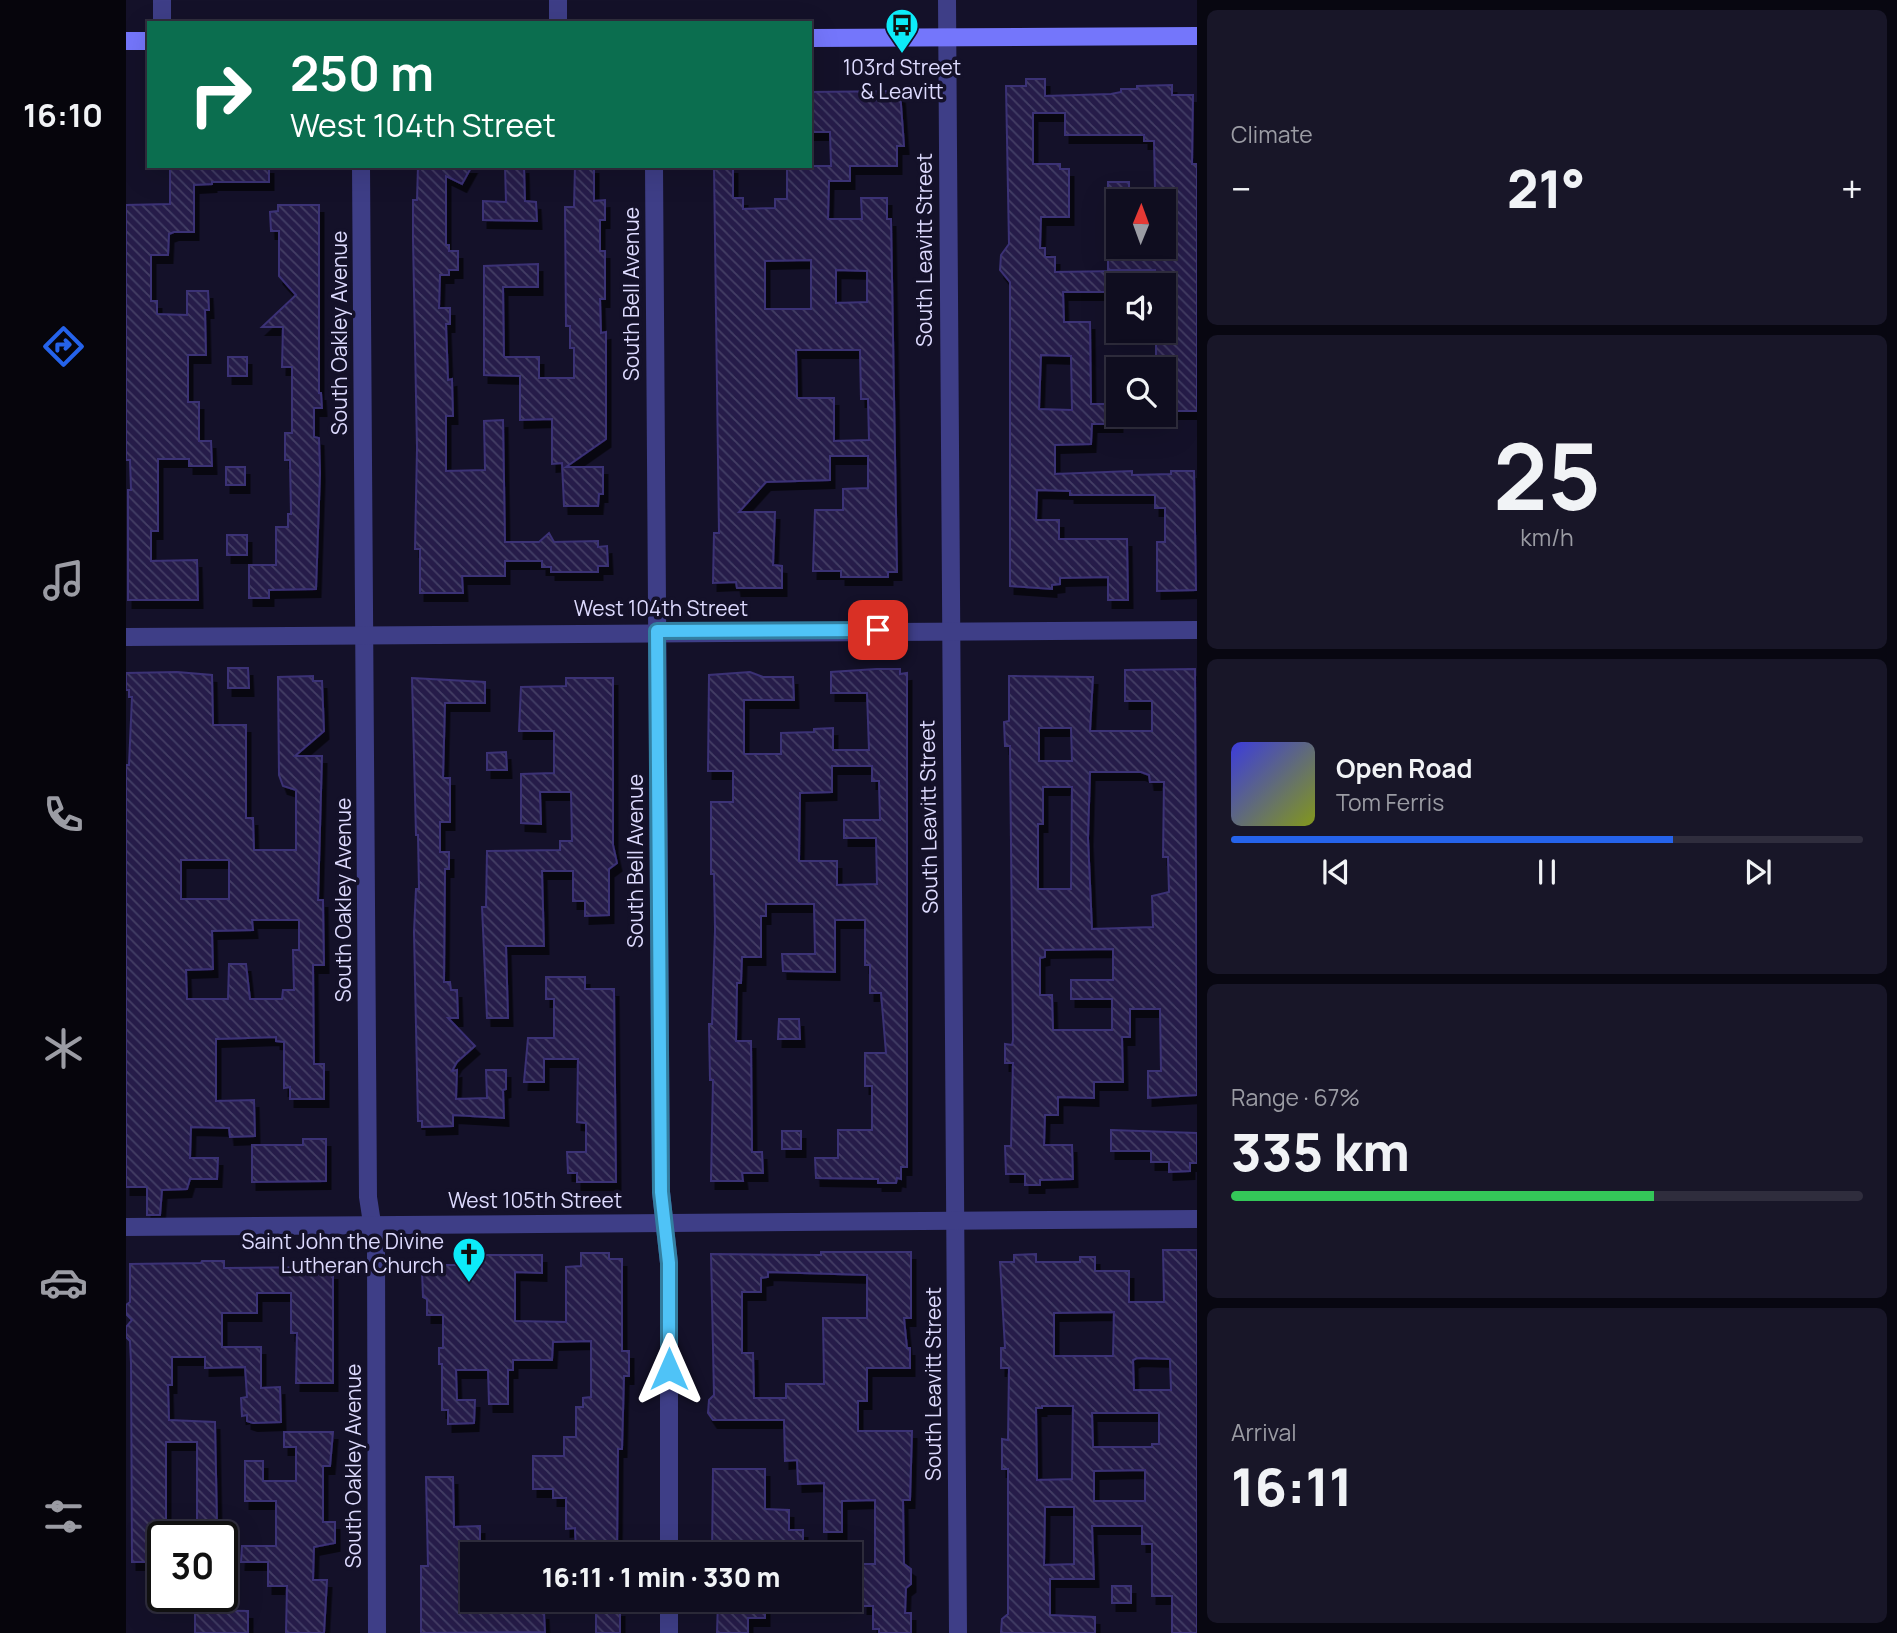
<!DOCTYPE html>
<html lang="en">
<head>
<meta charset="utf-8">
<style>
  :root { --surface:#0f0d1f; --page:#181628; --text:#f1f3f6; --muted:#9b9ca4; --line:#2f2d3d; --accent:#2563eb }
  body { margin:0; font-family:Manrope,sans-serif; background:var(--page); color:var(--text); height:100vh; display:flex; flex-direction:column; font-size:26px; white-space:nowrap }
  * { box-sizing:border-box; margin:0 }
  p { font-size:23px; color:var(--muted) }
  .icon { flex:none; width:38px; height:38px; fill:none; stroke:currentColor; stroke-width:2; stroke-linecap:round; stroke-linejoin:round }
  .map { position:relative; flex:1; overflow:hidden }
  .details { display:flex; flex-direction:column; gap:10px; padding:10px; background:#080711; width:700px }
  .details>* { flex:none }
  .hud { position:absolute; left:21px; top:21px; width:665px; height:147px; border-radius:0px; box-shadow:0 7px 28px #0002,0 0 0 2px var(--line); background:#0b6e4f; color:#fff; overflow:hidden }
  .needle { width:46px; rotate:1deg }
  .buttons { position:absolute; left:980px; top:189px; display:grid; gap:14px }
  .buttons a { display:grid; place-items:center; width:70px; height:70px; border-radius:0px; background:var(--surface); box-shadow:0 7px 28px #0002,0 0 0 2px var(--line); font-size:35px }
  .speed { position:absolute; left:21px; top:1521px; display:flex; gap:14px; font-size:35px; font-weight:700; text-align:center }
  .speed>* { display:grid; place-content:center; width:91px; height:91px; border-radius:50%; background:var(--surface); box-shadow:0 7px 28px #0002,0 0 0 2px var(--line); line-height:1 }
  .speed .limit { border:4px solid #111; border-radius:10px; background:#fff; color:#111 }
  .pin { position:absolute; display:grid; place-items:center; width:60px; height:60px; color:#fff; margin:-30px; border-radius:14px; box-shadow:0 4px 10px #0006 }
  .me { position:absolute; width:77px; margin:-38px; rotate:0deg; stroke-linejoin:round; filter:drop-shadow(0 0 5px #0008) }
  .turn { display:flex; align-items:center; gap:24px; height:147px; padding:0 28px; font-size:32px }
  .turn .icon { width:91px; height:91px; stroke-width:2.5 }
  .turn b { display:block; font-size:49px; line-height:60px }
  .big { font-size:52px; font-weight:800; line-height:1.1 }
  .details .widget { flex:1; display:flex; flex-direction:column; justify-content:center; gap:10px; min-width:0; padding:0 24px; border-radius:10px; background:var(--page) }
  .details .dial { align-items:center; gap:0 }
  .dial b { font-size:91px; line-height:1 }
  .song { display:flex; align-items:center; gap:21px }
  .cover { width:84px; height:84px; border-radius:10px; background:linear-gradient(135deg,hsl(240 70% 55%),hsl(70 70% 35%)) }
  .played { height:7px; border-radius:4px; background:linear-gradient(90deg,var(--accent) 70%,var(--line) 70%) }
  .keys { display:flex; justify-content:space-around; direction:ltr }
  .heat { display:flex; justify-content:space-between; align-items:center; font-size:38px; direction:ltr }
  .charge { height:10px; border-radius:5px; background:linear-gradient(90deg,#34c759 67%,var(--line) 0) }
  .trip { position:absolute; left:334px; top:1542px; width:402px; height:70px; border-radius:0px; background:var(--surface); box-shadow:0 7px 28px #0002,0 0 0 2px var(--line); font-weight:800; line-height:70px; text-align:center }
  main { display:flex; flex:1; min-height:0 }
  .menu { display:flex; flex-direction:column; width:126px; justify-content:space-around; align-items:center; background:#06050c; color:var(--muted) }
  .menu .icon { width:49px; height:49px }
  .menu .on { color:var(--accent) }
  .menu b { font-size:32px; color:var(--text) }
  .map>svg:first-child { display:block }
  .building { fill:url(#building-back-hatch); stroke:#3b3075; stroke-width:2; fill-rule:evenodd; filter:url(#shadow) }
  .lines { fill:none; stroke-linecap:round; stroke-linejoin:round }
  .street { stroke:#3e3e87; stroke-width:18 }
  .secondary { stroke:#7476fb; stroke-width:18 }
  .route-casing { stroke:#337fa1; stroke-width:18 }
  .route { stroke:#4fc3f7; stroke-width:12 }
  .labels { text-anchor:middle; stroke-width:7; stroke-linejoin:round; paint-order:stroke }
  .poi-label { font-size:21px; fill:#dddafe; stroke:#141129 }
  .street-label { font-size:21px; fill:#dddafe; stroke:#141129 }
</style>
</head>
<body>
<main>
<nav class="menu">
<b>16:10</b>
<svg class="icon on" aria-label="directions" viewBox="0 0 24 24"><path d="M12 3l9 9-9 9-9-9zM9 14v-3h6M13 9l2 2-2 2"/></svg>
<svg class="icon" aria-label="music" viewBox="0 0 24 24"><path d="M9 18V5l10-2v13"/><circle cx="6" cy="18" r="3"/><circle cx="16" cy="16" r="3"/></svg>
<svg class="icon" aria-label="phone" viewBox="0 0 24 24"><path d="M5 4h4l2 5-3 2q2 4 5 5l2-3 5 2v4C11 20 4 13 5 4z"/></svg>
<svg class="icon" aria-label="climate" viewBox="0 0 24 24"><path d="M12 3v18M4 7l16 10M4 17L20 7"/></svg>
<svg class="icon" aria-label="car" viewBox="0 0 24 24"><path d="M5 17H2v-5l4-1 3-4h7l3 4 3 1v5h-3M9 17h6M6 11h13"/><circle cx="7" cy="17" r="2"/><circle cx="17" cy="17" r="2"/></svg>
<svg class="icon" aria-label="filters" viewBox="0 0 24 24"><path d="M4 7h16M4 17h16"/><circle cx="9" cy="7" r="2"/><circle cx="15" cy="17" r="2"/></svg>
</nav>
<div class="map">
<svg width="1071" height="1633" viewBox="0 0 1071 1633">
  <defs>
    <pattern id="building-back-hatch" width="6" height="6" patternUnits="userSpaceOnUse" patternTransform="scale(1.75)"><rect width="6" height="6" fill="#251e4a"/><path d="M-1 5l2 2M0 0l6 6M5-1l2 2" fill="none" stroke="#443e65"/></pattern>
    <filter id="shadow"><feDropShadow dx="4.5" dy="8" stdDeviation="0" flood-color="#0009"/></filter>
  </defs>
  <rect width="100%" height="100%" fill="#141129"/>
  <g class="building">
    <path d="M900 79H919V96L985 94 995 92V89H1011V86L1046 85V95H1067L1066 164H1071V411H1038V367H1030V342H1038V275H1029V270H982V249H1038V190H1029L1028 141H1018V135H939V113H907V164H934V169H943V217H915L914 248H919V257H929V272L992 271V292H937L938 322H964L965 404H992V424H966L965 444 929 445V474L1006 471V475L1045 474V471H1068L1070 590 1031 591V542H1039V508H1029V495H944V491L911 490 910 520H933V539H1001L1002 600H982V577L934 578V584L926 585V589L884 586V282L874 270 875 255 883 244 880 86H900ZM915 355 945 356 946 410 913 409Z"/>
    <path d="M774 91 778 146H771V166H724V181H703L702 219H736L735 198H761V219H765L771 572H762V577H715V571H687L689 510H717V489L742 488V456H704V480L640 482 613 512H649L647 565 656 566V588H611L610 582 587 583 588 533H593L588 166H607V198H617V209L649 208V199H661V166H705L704 132H684V92ZM685 260V309H639V261ZM710 270 741 271V302L710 303ZM670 350H734L735 399H742L743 440 708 441V398H671Z"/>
    <path d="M44 166H143V182H86V184L68 185V232H48L43 234 42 255H25V301H31V314L61 315V291H82L83 310H79L80 355H62V402H73V441H85L86 466H63V459H32V531H25V561L71 560 72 600H2V490H5L4 460H0V205L44 204Z"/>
    <path d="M292 166H346L336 184 320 176V245H323V251H332V270H323V275H314L313 308H324V324H320L322 380 326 379 327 416H320V471L359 470 358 421 377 420 379 542H413L423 533 428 542 472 541V547L481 546 482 566H472V572H425V567H416V561H379V576H336L337 593H294V549H289L291 448 287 239V200H291Z"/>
    <path d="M379 166H398L399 201 410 202 411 221 357 220V201L380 202Z"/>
    <path d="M449 166H468V201L479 200V220H474V251H479V299H474L475 333 480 332V439L440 467H477V494H473L472 506H438L436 463 426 464V419L394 420V376L358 375V266L412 264V287H377L378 357H413V378H448V348H444V326H440L439 207H448Z"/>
    <rect x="982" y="182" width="21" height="19"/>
    <path d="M152 205H193V393H195L196 408H188V437L193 438 194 473 190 589 143 590V598H123V565H150V527H162V514H165L164 460H159V433H166V367H156L157 327H136L170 295 153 276V231H145L144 212 152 211Z"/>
    <rect x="102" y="357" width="19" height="19"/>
    <rect x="100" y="467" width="19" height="18"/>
    <rect x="101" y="535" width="20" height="20"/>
    <path d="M102 668H122L123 688H102Z"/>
    <path d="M750 669H774V674L781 673V1167H775V1179L771 1178 770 1183H752V1179L690 1178 689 1158H712V1130H746V1086H739V1053H760L755 993H744V965H739V920H709V972L657 971 656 954H689L688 904H640V916H635V957H616L615 983H611L610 1041H625L626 1152H636L637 1173H616L617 1181H585L587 1080H584L583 1024H586L589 930 588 874H585V802H607V771H582L583 675 624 672 637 677H667L668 700H618V754H655V733L688 732V729L707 728V750H743L741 693H705V672ZM706 766H746V781H753L754 820H718V838H750L751 884 711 885V861H673L674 793 706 792Z"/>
    <path d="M1069 669 1071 1095 1022 1098V1071H1035L1034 1009H1004V1037H996L997 1082H968V1098L932 1097V1115H919L918 1145H946L947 1179 914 1180V1185H899V1174H880L879 1146H885L887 1063H879V1044L886 1045 887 1040 884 746H879L878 722 883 721V676L967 677 964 731H1026V701H999V670ZM913 728H945L946 761H913ZM964 772H1015L1023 775 1024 782H1038L1037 857H1042L1043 892 1026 896 1027 927 966 929 962 838ZM917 787H946L945 889H912V824H917ZM987 949V980H945V999H986V1030H927L926 995H914V958L919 957V950Z"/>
    <path d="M51 672 86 675 87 725H120V818H127L128 850H170V790L157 786 153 775 152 677 187 676V681H196L198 731 169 756H196L192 900H197L198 965H187L188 1064H198V1099H164V1087L158 1088V1042L150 1041V1037L90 1039V1101L128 1100 129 1136 104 1137 103 1128 65 1127 64 1158H92L91 1179H64L61 1189 36 1190 34 1215H21V1187H0V765H3L6 697H3V690H0V673ZM55 860H103V899H55ZM126 920H173V950H167L168 990H157L156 999H124L120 964H103L102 999H61L60 970 87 969 86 931 127 930Z"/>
    <path d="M286 678 359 682V703H319L317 778H324V822H314V852H323V869H319L318 982H324L325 990H331L332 1018H322L349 1046 331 1062 326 1071 331 1070 330 1099 361 1098 360 1070H380V1089L377 1090 378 1118 327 1115V1126L296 1127V1121H292L288 932 290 889H293L292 835H290Z"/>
    <path d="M440 678H487V845L491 863 483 869V915L459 916V901H447V871H416L418 946H380L382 1018H361L356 907H360L361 851 434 850V841H446L445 792H414L415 824 395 823V774L428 773V731H393L395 687 440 686Z"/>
    <path d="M380 752 381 770H361V753Z"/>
    <path d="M420 977H459V989H488L490 1182H451V1173H442L441 1152H460V1123L451 1122 452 1059H418V1082H398L402 1038H428V999H420Z"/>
    <path d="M653 1019H673L674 1039H652Z"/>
    <path d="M985 1130 1071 1133V1163H1064V1171L1043 1172V1162H1025V1151H985Z"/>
    <rect x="656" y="1131" width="19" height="18"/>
    <path d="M177 1139H200V1181L126 1182V1145H177Z"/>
    <path d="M1037 1250H1071V1633H1046V1596H1026V1544H1016V1526H966L968 1579H924V1615L969 1617V1633H875L876 1619 882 1614V1469H876V1439L882 1440 883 1368H875V1348H879L874 1262H888V1255L910 1254V1262H954V1257H969V1271H1003V1302H1038ZM988 1312 987 1356H928V1313ZM1011 1358 1044 1359 1045 1390H1008L1007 1360ZM916 1406H947L946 1479 911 1480 910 1408H916ZM966 1413H1033V1444H1026V1447H967ZM1019 1470V1501H968V1471ZM919 1507H948V1564L918 1565Z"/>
    <path d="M695 1252H785V1318H778L781 1348H784V1368H741V1401H732V1431H786L784 1500H777L778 1564 785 1569V1584L780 1588 779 1613H785V1633H753V1629H747V1606H737V1564H749V1500L716 1501V1532H698V1483L672 1484 671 1460 659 1461 658 1420H587L582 1413 583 1400 588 1395 585 1254 695 1255ZM642 1272 741 1275V1318H697L698 1384H660V1398H628L627 1353H616V1292H635V1278L642 1277Z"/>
    <path d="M455 1253H483V1259H496V1351H503V1376H498L496 1449H492L491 1554H450L449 1528 440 1529V1498H427V1489H407V1456H438V1437H450V1407H457V1398L465 1397V1341L427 1342 426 1360H387V1370H382V1404H363L362 1370H330L331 1400H349L348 1423 322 1424V1410H316V1364H313V1348H317V1315H301V1299L297 1297 296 1271 304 1265H343V1255H416V1273L389 1272V1321L440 1322V1267L455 1266Z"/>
    <path d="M76 1261H98V1268L198 1267 199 1272H207V1383H170L171 1333H165V1293H131V1313H96V1347H135V1388L154 1387 155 1422 127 1423 121 1421V1415L116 1416 115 1398 121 1397 119 1367 79 1368V1357H46V1385H42L43 1420 89 1422 91 1525H71V1442H40V1523H32L33 1562H6L5 1363 4 1341 0 1337V1327L6 1320 0 1314V1305L4 1302V1264L75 1263Z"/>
    <path d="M158 1432H207L204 1466H197V1522H209V1543L188 1547 187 1580H201L198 1633H160L161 1586H142V1562H115L116 1546H150V1501H119V1461H137V1481H170V1447H158Z"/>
    <path d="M587 1469H639V1509L663 1510V1530H677V1549H638V1554H586Z"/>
    <path d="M300 1477H327L328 1527 354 1526V1554H346V1610L418 1612 419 1632 295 1633V1566H302Z"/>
    <rect x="986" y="1586" width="19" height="17"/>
    <path d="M592 1600H639V1618H622V1633H591Z"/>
    <rect x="470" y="1609" width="24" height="24"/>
    <path d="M69 1610 122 1611V1633H69Z"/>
  </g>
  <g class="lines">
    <g class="street">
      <path d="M36 0V23"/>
      <path d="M432 0V23"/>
      <path d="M821 0 832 1633"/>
      <path d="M235 166 242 1197 250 1249 251 1633"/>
      <path d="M528 166 535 1192 543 1263V1554"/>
      <path d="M0 637 1071 630"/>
      <path d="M0 1227 1071 1219"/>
      <path d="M543 1600V1633"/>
    </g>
    <g class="secondary">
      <path d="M684 38 1071 36"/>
      <path d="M0 41H23"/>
    </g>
  </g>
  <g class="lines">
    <defs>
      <path id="route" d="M543 1369V1263L535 1192 531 631 752 630"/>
    </defs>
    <use href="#route" class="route-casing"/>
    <use href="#route" class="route"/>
  </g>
  <defs>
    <symbol id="bus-pin" viewBox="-11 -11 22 30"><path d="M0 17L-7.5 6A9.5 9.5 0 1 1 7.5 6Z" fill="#0cebf9" stroke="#141129"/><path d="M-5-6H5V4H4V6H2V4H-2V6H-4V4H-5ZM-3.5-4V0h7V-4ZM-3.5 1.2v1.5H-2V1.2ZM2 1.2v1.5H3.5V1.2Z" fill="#111"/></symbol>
    <symbol id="church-pin" viewBox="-11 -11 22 30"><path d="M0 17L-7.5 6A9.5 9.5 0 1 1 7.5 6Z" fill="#0cebf9" stroke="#141129"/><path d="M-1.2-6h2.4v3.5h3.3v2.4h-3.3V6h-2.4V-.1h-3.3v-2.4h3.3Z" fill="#111"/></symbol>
  </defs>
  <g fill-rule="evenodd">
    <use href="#bus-pin" x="757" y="6" width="38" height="52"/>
    <use href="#church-pin" x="324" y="1235" width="38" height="52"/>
  </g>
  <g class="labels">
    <g class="poi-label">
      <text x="776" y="75">103rd Street<tspan x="776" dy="24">&amp; Leavitt</tspan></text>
      <text x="318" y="1249" text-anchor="end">Saint John the Divine<tspan x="318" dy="24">Lutheran Church</tspan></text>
    </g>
    <g class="street-label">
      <text transform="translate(799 250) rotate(-90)" y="7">South Leavitt Street</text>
      <text transform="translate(506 294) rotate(-90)" y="7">South Bell Avenue</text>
      <text transform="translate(214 333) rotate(-90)" y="7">South Oakley Avenue</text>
      <text x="535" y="616">West 104th Street</text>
      <text transform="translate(803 817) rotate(-91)" y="7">South Leavitt Street</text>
      <text transform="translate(510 861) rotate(-90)" y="7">South Bell Avenue</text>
      <text transform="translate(218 900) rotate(-90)" y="7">South Oakley Avenue</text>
      <text x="409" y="1208">West 105th Street</text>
      <text transform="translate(808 1384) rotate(-90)" y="7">South Leavitt Street</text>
      <text transform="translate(228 1466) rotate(-90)" y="7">South Oakley Avenue</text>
    </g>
  </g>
</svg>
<div class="buttons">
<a><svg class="needle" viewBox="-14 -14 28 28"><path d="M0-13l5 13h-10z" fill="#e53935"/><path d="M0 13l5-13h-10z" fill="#9b9ca4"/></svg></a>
<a><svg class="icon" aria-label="sound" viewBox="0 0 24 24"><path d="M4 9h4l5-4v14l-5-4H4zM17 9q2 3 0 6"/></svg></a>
<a><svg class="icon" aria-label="search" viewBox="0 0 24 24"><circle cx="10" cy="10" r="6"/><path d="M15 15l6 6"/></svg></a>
</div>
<div class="speed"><div class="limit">30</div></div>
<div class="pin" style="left:752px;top:630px;background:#d93025"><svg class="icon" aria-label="arrive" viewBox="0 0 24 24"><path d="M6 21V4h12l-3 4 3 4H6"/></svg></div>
<svg class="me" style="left:543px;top:1369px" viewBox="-20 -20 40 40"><path d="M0-17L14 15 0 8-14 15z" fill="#4fc3f7" stroke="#fff" stroke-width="4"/></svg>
<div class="trip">16:11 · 1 min · 330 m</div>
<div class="hud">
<div class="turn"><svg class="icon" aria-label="right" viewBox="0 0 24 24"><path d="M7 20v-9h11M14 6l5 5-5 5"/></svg><div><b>250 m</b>West 104th Street</div></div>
</div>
</div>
<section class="details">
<div class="widget"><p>Climate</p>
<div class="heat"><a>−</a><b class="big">21°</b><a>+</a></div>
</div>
<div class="widget dial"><b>25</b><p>km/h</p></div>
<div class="widget">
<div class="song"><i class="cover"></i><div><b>Open Road</b><p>Tom Ferris</p></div></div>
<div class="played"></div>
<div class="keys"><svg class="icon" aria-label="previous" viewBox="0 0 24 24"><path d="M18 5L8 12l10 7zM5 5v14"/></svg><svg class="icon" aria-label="pause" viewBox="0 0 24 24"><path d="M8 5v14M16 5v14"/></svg><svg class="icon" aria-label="next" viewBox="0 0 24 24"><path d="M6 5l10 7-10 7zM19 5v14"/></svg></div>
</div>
<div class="widget"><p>Range · 67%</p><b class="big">335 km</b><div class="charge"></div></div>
<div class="widget"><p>Arrival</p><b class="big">16:11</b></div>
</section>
</main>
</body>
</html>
